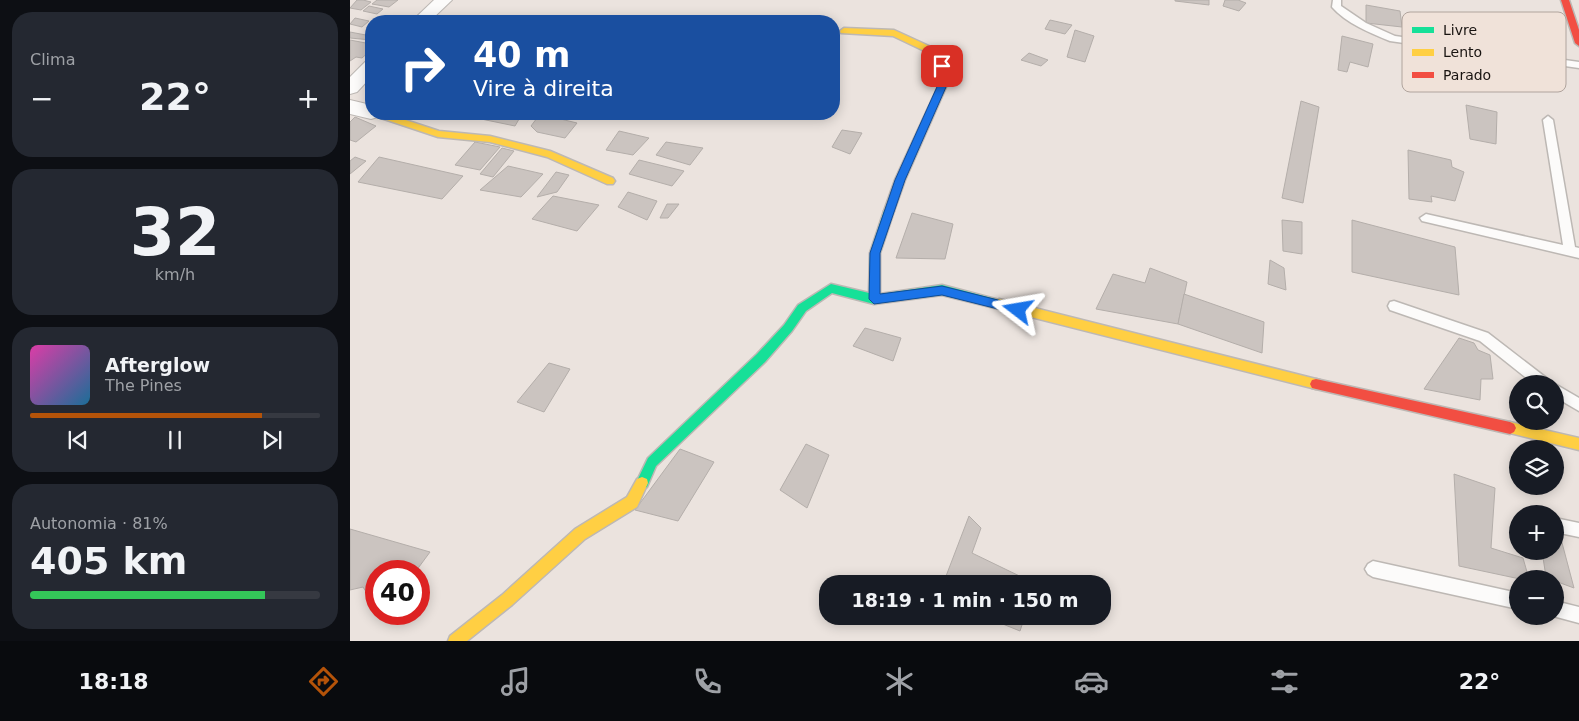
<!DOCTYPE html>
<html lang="pt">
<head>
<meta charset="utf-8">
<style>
  :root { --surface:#171b24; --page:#242831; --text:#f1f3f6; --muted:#9ea1a6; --line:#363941; --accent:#b45309 }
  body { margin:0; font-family:"DejaVu Sans",sans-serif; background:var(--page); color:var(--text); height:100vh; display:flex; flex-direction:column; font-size:19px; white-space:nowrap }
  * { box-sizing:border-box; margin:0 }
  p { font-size:16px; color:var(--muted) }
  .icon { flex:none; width:28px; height:28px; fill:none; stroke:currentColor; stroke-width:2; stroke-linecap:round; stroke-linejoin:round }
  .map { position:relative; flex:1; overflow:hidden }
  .details { display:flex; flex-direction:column; gap:12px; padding:12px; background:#0d0f14; width:350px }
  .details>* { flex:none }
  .banner { position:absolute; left:15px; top:15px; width:475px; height:105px; border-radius:20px; box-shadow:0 2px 12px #0003; background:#1a4fa0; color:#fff; overflow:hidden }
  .controls { position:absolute; left:1159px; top:375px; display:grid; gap:10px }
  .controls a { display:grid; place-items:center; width:55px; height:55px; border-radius:50%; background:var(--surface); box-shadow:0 2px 12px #0003; font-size:25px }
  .speed { position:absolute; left:15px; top:560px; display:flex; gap:10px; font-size:25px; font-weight:700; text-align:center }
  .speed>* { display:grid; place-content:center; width:65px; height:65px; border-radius:50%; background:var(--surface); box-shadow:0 2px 12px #0003; line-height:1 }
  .speed .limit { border:8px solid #d22; background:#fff; color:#111 }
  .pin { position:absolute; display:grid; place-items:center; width:42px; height:42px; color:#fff; margin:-21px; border-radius:10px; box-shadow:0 2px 8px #0006 }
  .me { position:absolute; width:55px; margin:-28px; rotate:284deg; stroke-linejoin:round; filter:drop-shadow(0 0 4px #0008) }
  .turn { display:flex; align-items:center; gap:18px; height:105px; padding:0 25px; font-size:22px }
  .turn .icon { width:65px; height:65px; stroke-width:2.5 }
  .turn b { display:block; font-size:35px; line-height:42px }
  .big { font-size:38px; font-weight:600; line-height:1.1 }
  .details .tile { flex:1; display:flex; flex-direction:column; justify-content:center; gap:8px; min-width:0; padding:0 18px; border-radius:20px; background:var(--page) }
  .details .dial { align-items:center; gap:0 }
  .dial b { font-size:65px; line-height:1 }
  .song { display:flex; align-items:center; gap:15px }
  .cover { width:60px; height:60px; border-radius:8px; background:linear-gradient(135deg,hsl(320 70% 55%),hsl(200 70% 35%)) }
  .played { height:5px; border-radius:2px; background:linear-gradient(90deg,var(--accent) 80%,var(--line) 80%) }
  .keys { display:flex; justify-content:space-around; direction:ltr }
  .heat { display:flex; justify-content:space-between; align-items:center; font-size:28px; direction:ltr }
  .charge { height:8px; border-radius:4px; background:linear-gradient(90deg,#34c759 81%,var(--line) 0) }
  .trip { position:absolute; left:469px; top:575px; width:292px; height:50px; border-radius:20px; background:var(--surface); box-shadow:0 2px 12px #0003; font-weight:600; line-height:50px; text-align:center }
  .tabs { display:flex; height:80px; justify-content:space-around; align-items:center; background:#090b0e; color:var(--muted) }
  .tabs .icon { width:35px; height:35px }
  .tabs .active { color:var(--accent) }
  .tabs b { font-size:22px; color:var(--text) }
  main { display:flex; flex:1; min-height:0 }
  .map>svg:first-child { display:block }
  .building { fill:#cbc4c0; stroke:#b4aeaa }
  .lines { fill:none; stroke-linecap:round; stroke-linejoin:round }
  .lane-casing { stroke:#bdb8b4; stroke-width:3 }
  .street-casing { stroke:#bdb8b4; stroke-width:2 }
  .fast-casing { stroke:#bdb8b4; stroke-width:3 }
  .slow-casing { stroke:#bdb8b4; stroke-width:3 }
  .jam-casing { stroke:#bdb8b4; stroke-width:3 }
  .lane { fill:#fcfbfa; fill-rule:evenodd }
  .street { fill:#fcfbfa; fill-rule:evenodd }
  .fast { fill:#16e098; fill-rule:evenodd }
  .slow { fill:#ffcf43; fill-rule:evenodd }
  .jam { fill:#f24e42; fill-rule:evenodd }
  .route { fill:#1a73e8; stroke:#114b97 }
  .key { fill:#f0e2d9; stroke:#b0a49d; stroke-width:1 }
  .key-label { font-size:14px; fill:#191411 }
</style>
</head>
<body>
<main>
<section class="details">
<div class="tile"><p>Clima</p>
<div class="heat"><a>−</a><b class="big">22°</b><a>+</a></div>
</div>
<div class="tile dial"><b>32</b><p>km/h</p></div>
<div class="tile">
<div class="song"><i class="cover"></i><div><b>Afterglow</b><p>The Pines</p></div></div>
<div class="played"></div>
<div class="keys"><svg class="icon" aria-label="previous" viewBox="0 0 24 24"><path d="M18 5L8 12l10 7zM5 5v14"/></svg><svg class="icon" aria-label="pause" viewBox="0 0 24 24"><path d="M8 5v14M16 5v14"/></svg><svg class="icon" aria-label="next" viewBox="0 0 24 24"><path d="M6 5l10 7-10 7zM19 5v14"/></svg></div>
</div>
<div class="tile"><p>Autonomia · 81%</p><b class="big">405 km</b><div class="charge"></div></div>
</section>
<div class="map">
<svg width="1229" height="641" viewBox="0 0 1229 641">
  <rect width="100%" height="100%" fill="#ebe3de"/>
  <g class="building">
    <path d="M7 0H13L21 2 11 10 0 8Z"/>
    <path d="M27 0H48L39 7 22 4Z"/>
    <path d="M859 0V5L825 1V0Z"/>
    <path d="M875 0H888L896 3 889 11 873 6Z"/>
    <path d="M1016 5 1050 11 1052 27 1016 23Z"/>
    <path d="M19 6 33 9 27 14 13 11Z"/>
    <path d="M5 18 19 21 12 27 0 24Z"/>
    <path d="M700 20 722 25 715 34 695 29Z"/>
    <path d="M725 30 744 36 735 62 717 57Z"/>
    <path d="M0 32 21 36V40L0 38Z"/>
    <path d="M992 36 1023 44 1018 67 1000 62 997 72 988 70Z"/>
    <path d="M0 40 21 44V50L12 58 6 57 0 61Z"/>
    <path d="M679 53 698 60 691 66 671 60Z"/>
    <path d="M951 101 969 107 953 203 932 198Z"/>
    <path d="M1116 105 1147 112 1146 144 1120 139Z"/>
    <path d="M107 114H172L165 126Z"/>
    <path d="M190 114 227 123 215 138 187 132 181 126Z"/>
    <path d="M5 117 26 126 6 142 0 140V122Z"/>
    <path d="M492 130 512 133 500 154 482 147Z"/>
    <path d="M269 131 299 138 283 155 256 150Z"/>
    <path d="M125 142 150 147 130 170 105 165Z"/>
    <path d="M316 142 353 148 340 165 306 155Z"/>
    <path d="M152 148 164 151 143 177 130 174Z"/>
    <path d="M1058 150 1101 160 1102 167 1114 172 1105 201 1081 196 1082 202 1059 199Z"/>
    <path d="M5 157 16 161 0 174V161Z"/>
    <path d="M29 157 113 176 92 199 8 182Z"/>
    <path d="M289 160 334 171 322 186 279 174Z"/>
    <path d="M158 166 193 174 171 197 130 190Z"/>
    <path d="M206 172 219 175 207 192 187 197Z"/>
    <path d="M278 192 307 201 297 220 268 207Z"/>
    <path d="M203 196 249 205 227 231 182 219Z"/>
    <path d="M317 204H329L318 218H310Z"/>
    <path d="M562 213 603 224 595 259 546 258Z"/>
    <path d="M932 220 952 222V254L933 251Z"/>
    <path d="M1002 220 1105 247 1109 295 1002 272Z"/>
    <path d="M920 260 934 268 936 290 918 284Z"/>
    <path d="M800 268 837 282 828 324 746 309 763 274 795 283Z"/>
    <path d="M834 294 914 322 912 353 828 324Z"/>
    <path d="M515 328 551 338 543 361 503 346Z"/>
    <path d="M1109 338 1124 343 1128 350 1140 355 1143 379H1131L1130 400 1074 389Z"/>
    <path d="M199 363 220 369 194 412 167 402Z"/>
    <path d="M456 444 479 455 457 508 430 490Z"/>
    <path d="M330 449 364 462 328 521 285 510Z"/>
    <path d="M1104 474 1145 488 1141 548 1173 558 1179 579H1170L1109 566Z"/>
    <path d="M619 516 631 528 622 553 686 584H593Z"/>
    <path d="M0 529 80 552 66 571H26V607L13 587 0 590Z"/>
    <path d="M1205 537 1211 539 1224 588 1205 581V579L1196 577 1192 551H1205Z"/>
    <path d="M633 616H675L670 631Z"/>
  </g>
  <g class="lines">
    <defs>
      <g id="lane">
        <path d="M983 0H991V6L1016 23 1045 36 1229 62V68L1040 41C1020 33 996 23 982 7Z"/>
        <path d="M1198 116 1203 120 1225 247 1229 248V258L1072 221 1070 218 1076 214 1213 245 1193 120Z"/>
        <path d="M1044 301 1138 333 1199 380 1200 384H1184L1130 341 1040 310 1038 306 1040 302Z"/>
        <path d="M1205 384 1229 398V411L1205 397Z"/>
        <path d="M1205 518 1229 523V537L1205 532Z"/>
        <path d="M1023 561 1168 593V609L1023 577 1018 574 1015 569 1018 564Z"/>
        <path d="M1205 601 1229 607V623L1203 616H1205Z"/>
      </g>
      <g id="street">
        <path d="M84 0H102L80 21H62Z"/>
        <path d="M21 60V77L7 92 0 94V77L15 62Z"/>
        <path d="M0 100 21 105V114H30L28 117 21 119 0 114Z"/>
      </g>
      <path id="fast" d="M539 207 544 211 530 253V294L592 285 653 301 655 304 653 307 649 309 592 295 524 304 482 293 456 311 442 331 415 362 306 466 297 487 292 489 287 487 286 483 298 458 407 354 434 325 448 305 481 284 519 293 520 253 534 211Z"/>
      <g id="slow">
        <path d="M494 28 544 30 592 52 600 78 555 180 544 211 539 215 534 211 545 180 592 78 585 56 543 36 491 33 490 31Z"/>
        <path d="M23 114H37L89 131 140 136 200 151 263 178 265 181 263 184H257L197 157 140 142 88 137 25 116Z"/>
        <path d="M649 299 966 379 970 380 972 384 970 388 966 389 649 309 645 307 643 304 645 301Z"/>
        <path d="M1160 422 1229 438V450L1156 432 1154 428 1156 424Z"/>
        <path d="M292 477 297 479 298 483 287 507 235 539 162 605 117 641H98L100 636 152 595 225 529 277 497 287 479Z"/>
      </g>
      <g id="jam">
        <path d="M1211 0H1219L1229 30V46L1225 43Z"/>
        <path d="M966 379 1160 422 1164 424 1166 428 1164 432 1160 434 966 389 962 388 960 384 962 380Z"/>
      </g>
    </defs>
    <use href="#lane" class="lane-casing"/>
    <use href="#street" class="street-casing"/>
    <use href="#fast" class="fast-casing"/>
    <use href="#slow" class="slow-casing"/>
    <use href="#jam" class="jam-casing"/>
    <use href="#lane" class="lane"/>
    <use href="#street" class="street"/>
    <use href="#fast" class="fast"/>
    <use href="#slow" class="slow"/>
    <use href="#jam" class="jam"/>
  </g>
  <path class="route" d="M592 63 597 66 600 78 555 180 530 253V294L592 286 672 306 674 310 672 313 668 314 592 295 524 304 519 299 520 253 545 180 591 78 588 66Z"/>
  <rect x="1052" y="12" width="164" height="80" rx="8" class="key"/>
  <rect x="1062" y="27" width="22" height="6" fill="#16e098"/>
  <rect x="1062" y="49" width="22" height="7" fill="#ffcf43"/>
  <rect x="1062" y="72" width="22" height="6" fill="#f24e42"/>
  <g class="key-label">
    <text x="1093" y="35">Livre</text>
    <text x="1093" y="57">Lento</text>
    <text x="1093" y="80">Parado</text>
  </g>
</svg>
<div class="controls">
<a><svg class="icon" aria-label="search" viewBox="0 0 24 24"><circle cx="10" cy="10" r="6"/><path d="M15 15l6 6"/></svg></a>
<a><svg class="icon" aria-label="layers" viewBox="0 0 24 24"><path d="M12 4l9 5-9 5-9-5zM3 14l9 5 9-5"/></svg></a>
<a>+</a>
<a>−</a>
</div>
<div class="speed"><div class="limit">40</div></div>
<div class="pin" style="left:592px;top:66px;background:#d93025"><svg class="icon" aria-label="arrive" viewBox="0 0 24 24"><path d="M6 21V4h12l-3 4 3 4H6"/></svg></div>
<svg class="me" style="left:668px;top:310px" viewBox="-20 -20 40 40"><path d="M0-17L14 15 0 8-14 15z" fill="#1a73e8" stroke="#fff" stroke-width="4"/></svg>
<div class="trip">18:19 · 1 min · 150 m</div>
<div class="banner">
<div class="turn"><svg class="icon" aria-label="right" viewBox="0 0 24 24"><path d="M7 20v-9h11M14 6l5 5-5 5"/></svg><div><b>40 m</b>Vire à direita</div></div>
</div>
</div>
</main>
<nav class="tabs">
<b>18:18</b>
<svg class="icon active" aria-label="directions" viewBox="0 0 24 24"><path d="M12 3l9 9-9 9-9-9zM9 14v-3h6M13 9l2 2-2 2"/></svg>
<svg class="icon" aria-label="music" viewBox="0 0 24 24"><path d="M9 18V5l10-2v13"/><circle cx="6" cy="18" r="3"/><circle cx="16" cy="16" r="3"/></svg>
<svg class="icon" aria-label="phone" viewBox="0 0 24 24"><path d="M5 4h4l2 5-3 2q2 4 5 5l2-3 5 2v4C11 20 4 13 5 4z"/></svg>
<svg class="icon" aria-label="climate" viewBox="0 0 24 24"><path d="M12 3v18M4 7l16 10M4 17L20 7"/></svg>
<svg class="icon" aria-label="car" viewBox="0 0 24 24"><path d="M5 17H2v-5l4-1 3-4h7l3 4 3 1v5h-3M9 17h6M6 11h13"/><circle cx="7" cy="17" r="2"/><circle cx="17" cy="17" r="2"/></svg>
<svg class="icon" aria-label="filters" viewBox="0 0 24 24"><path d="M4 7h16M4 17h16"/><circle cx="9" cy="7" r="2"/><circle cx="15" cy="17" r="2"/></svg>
<b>22°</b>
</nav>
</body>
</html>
